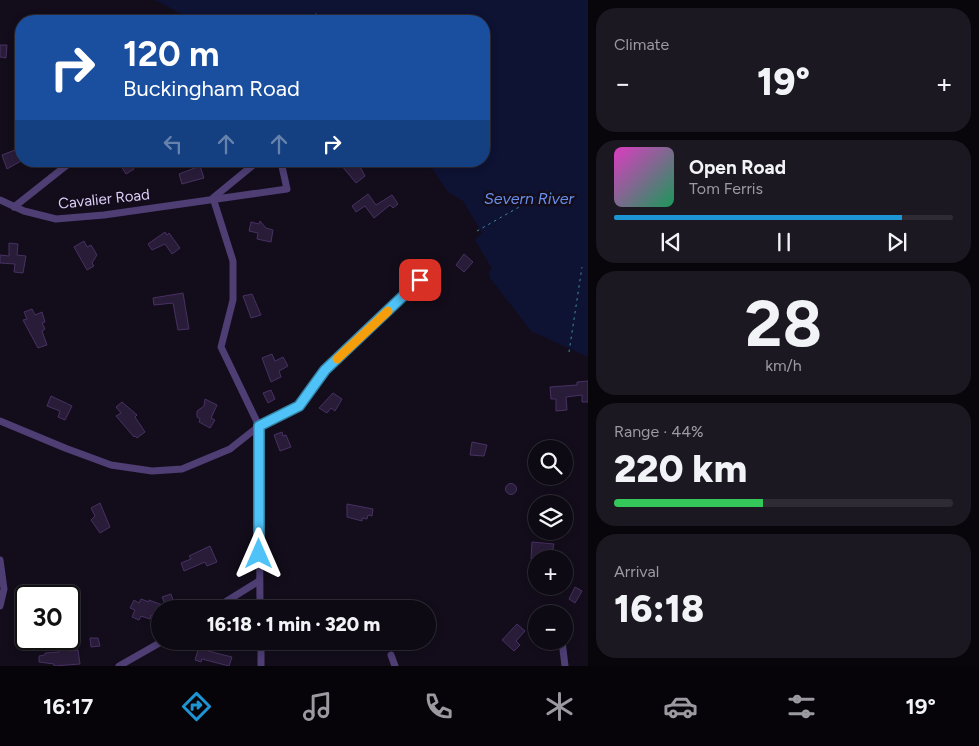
<!DOCTYPE html>
<html lang="en">
<head>
<meta charset="utf-8">
<style>
  :root { --surface:#0e0a14; --page:#1c1822; --text:#f1f3f6; --muted:#9b9aa0; --line:#2e2b34; --accent:#1d95d5 }
  body { margin:0; font-family:Figtree,sans-serif; background:var(--page); color:var(--text); height:100vh; display:flex; flex-direction:column; font-size:19px; white-space:nowrap }
  * { box-sizing:border-box; margin:0 }
  p { font-size:16px; color:var(--muted) }
  .icon { flex:none; width:28px; height:28px; fill:none; stroke:currentColor; stroke-width:2; stroke-linecap:round; stroke-linejoin:round }
  .map { position:relative; flex:1; overflow:hidden }
  .details { display:flex; flex-direction:column; gap:8px; padding:8px; background:#08060b; width:391px }
  .details>* { flex:none }
  .hud { position:absolute; left:15px; top:15px; width:475px; height:152px; border-radius:20px; box-shadow:0 2px 8px #0003,0 0 0 1px var(--line); background:#1a4fa0; color:#fff; overflow:hidden }
  .buttons { position:absolute; left:528px; top:440px; display:grid; gap:10px }
  .buttons a { display:grid; place-items:center; width:45px; height:45px; border-radius:50%; background:var(--surface); box-shadow:0 2px 8px #0003,0 0 0 1px var(--line); font-size:25px }
  .speed { position:absolute; left:15px; top:585px; display:flex; gap:10px; font-size:25px; font-weight:700; text-align:center }
  .speed>* { display:grid; place-content:center; width:65px; height:65px; border-radius:50%; background:var(--surface); box-shadow:0 2px 8px #0003,0 0 0 1px var(--line); line-height:1 }
  .speed .limit { border:2px solid #111; border-radius:8px; background:#fff; color:#111 }
  .pin { position:absolute; display:grid; place-items:center; width:42px; height:42px; color:#fff; margin:-21px; border-radius:10px; box-shadow:0 2px 8px #0006 }
  .me { position:absolute; width:55px; margin:-28px; rotate:0deg; stroke-linejoin:round; filter:drop-shadow(0 0 4px #0008) }
  .turn { display:flex; align-items:center; gap:18px; height:105px; padding:0 25px; font-size:22px }
  .turn .icon { width:65px; height:65px; stroke-width:2.5 }
  .turn b { display:block; font-size:35px; line-height:42px }
  .lanes { display:flex; align-items:center; height:48px; padding:0 25px; background:#0003; justify-content:center; gap:25px; direction:ltr }
  .lanes .off { opacity:.35 }
  .big { font-size:38px; font-weight:800; line-height:1.1 }
  .details .card { flex:1; display:flex; flex-direction:column; justify-content:center; gap:8px; min-width:0; padding:0 18px; border-radius:20px; background:var(--page) }
  .details .dial { align-items:center; gap:0 }
  .dial b { font-size:65px; line-height:1 }
  .song { display:flex; align-items:center; gap:15px }
  .cover { width:60px; height:60px; border-radius:8px; background:linear-gradient(135deg,hsl(310 70% 55%),hsl(150 70% 35%)) }
  .played { height:5px; border-radius:2px; background:linear-gradient(90deg,var(--accent) 85%,var(--line) 85%) }
  .keys { display:flex; justify-content:space-around; direction:ltr }
  .heat { display:flex; justify-content:space-between; align-items:center; font-size:28px; direction:ltr }
  .charge { height:8px; border-radius:4px; background:linear-gradient(90deg,#34c759 44%,var(--line) 0) }
  .trip { position:absolute; left:151px; top:600px; width:285px; height:50px; border-radius:25px; background:var(--surface); box-shadow:0 2px 8px #0003,0 0 0 1px var(--line); font-weight:800; line-height:50px; text-align:center }
  .dock { display:flex; height:80px; justify-content:space-around; align-items:center; background:#060408; color:var(--muted) }
  .dock .icon { width:35px; height:35px }
  .dock .on { color:var(--accent) }
  .dock b { font-size:22px; color:var(--text) }
  main { display:flex; flex:1; min-height:0 }
  .map>svg:first-child { display:block }
  .water { fill:#0e1233 }
  .building { fill:#291c39; stroke:#473162 }
  .lines { fill:none; stroke-linecap:round; stroke-linejoin:round }
  .path { stroke:#3c8c9e; stroke-width:1; stroke-dasharray:2.5 4; stroke-linecap:butt }
  .minor { stroke:#4e3e74; stroke-width:7 }
  .route-casing { stroke:#337fa1; stroke-width:12 }
  .route { stroke:#4fc3f7; stroke-width:9 }
  .slow { stroke:#f59e0b; stroke-width:9 }
  .labels { text-anchor:middle; stroke-width:5; stroke-linejoin:round; paint-order:stroke }
  .street-label { font-size:15px; fill:#ddcef8; stroke:#130d1b }
  .water-label { font-size:16px; font-style:italic; fill:#698feb; stroke:#130d1b }
</style>
</head>
<body>
<main>
<div class="map">
<svg width="588" height="666" viewBox="0 0 588 666">
  <rect width="100%" height="100%" fill="#130d1b"/>
  <path class="water" d="M155 0H588V357L531 331 490 278 489 272 492 269 475 240 482 233 463 201 448 192 427 161H484V21H195Z"/>
  <g class="building">
    <path d="M0 45H7L6 58 0 57Z"/>
    <path d="M21 139V161L7 169 2 155 15 150 14 148Z"/>
    <path d="M118 161H129L134 169 126 174Z"/>
    <path d="M332 161H354L358 163 365 176 356 183 341 165 337 168Z"/>
    <path d="M200 166 204 178 182 184 179 174Z"/>
    <path d="M368 194 376 205 392 195 398 204 393 208 390 205 374 218 365 206 356 212 352 206Z"/>
    <path d="M260 221 266 228 273 230 271 242 257 239 258 233 249 231 251 222 259 224Z"/>
    <path d="M165 232 167 235 169 233 180 248 172 254 165 244 152 250 148 244Z"/>
    <path d="M84 241 87 247 91 245 97 255 92 263 94 266 87 270 74 247Z"/>
    <path d="M9 243 18 244 17 255 26 256 23 273 14 272 15 264 0 263V255L9 256Z"/>
    <path d="M464 254 473 262 464 272 456 265Z"/>
    <path d="M183 293 189 329 178 330 173 303 154 305 153 298Z"/>
    <path d="M252 294 261 315 251 318 243 296Z"/>
    <path d="M32 309 35 315 42 312 45 322 42 323 45 329 42 331 47 345 38 348 23 320 27 319 24 312Z"/>
    <path d="M272 354 275 361 283 357 288 366 279 371 281 377 271 382 262 358Z"/>
    <path d="M588 381V402H582V395L566 397 567 410 556 411V399H551L550 387 577 385V382Z"/>
    <path d="M271 390 275 399 268 403 263 393Z"/>
    <path d="M333 393 342 399 335 411 331 408 327 413 319 408Z"/>
    <path d="M51 396 72 406 65 420 58 417 60 411 47 406Z"/>
    <path d="M205 399 217 405 211 418 215 420 210 428 199 422 200 419 197 417V411L204 406Z"/>
    <path d="M122 402 137 415 135 417 145 432 137 438 135 436 134 437 116 416 121 413 116 407Z"/>
    <path d="M282 432 283 436 286 435 291 447 280 451 274 435Z"/>
    <path d="M472 442 487 445 484 456 470 455Z"/>
    <circle cx="511" cy="489" r="5.5"/>
    <path d="M100 503 110 527 100 533 91 520 95 516 91 508Z"/>
    <path d="M347 504 373 509 372 516 368 515 367 519 362 518V521L347 517Z"/>
    <path d="M532 542 554 544 551 558 531 559Z"/>
    <path d="M210 546 217 562 207 566 205 562 184 571 181 563 191 559 189 556Z"/>
    <path d="M575 587 582 591 575 603 569 599Z"/>
    <path d="M171 594 174 603 166 606 162 597Z"/>
    <path d="M141 599 149 602V600L165 606 160 609 157 618 151 615 150 619 141 616 139 620 132 617 135 610 130 608 134 600 139 603Z"/>
    <path d="M517 624 525 631 516 641 520 645 514 651 502 640Z"/>
    <path d="M90 638H98L100 646 91 647Z"/>
    <path d="M200 644 209 647 208 651 232 657 229 666 202 659 201 662 195 660Z"/>
    <path d="M69 648V651L78 650 80 664 54 666V664L39 662V656L45 655V653L59 652V649Z"/>
  </g>
  <g class="lines">
    <g class="path">
      <path d="M311 21 317 12"/>
      <path d="M477 231 549 190 553 196"/>
      <path d="M569 352 582 267"/>
    </g>
    <g class="minor">
      <path d="M258 161 213 198 233 261V300L221 347 259 426 260 609"/>
      <path d="M0 200 24 211 56 219 104 215 287 189 281 162 274 161"/>
      <path d="M14 207 72 161"/>
      <path d="M0 421 65 448 111 465 152 471 182 469 230 449 259 426 299 406 325 370 420 280"/>
      <path d="M0 560 4 589 0 606"/>
      <path d="M214 609 259 581"/>
      <path d="M261 641V666"/>
      <path d="M562 641 565 666"/>
      <path d="M391 655 395 666"/>
      <path d="M119 666 163 641"/>
    </g>
  </g>
  <g class="lines">
    <defs>
      <path id="route" d="M259 554V426L299 406 325 370 420 280"/>
    </defs>
    <use href="#route" class="route-casing"/>
    <use href="#route" class="route"/>
    <path class="slow" d="M337 359 388 311"/>
  </g>
  <g class="labels">
    <g class="street-label">
      <text transform="translate(104 199) rotate(-6)" y="5">Cavalier Road</text>
    </g>
    <g class="water-label">
      <text x="529" y="204">Severn River</text>
    </g>
  </g>
</svg>
<div class="buttons">
<a><svg class="icon" aria-label="search" viewBox="0 0 24 24"><circle cx="10" cy="10" r="6"/><path d="M15 15l6 6"/></svg></a>
<a><svg class="icon" aria-label="layers" viewBox="0 0 24 24"><path d="M12 4l9 5-9 5-9-5zM3 14l9 5 9-5"/></svg></a>
<a>+</a>
<a>−</a>
</div>
<div class="speed"><div class="limit">30</div></div>
<div class="pin" style="left:420px;top:280px;background:#d93025"><svg class="icon" aria-label="arrive" viewBox="0 0 24 24"><path d="M6 21V4h12l-3 4 3 4H6"/></svg></div>
<svg class="me" style="left:259px;top:554px" viewBox="-20 -20 40 40"><path d="M0-17L14 15 0 8-14 15z" fill="#4fc3f7" stroke="#fff" stroke-width="4"/></svg>
<div class="trip">16:18 · 1 min · 320 m</div>
<div class="hud">
<div class="turn"><svg class="icon" aria-label="right" viewBox="0 0 24 24"><path d="M7 20v-9h11M14 6l5 5-5 5"/></svg><div><b>120 m</b>Buckingham Road</div></div>
<div class="lanes"><svg class="icon off" aria-label="left" viewBox="0 0 24 24"><path d="M17 20v-9H6M10 6l-5 5 5 5"/></svg><svg class="icon off" aria-label="ahead" viewBox="0 0 24 24"><path d="M12 20V5M6 11l6-6 6 6"/></svg><svg class="icon off" aria-label="ahead" viewBox="0 0 24 24"><path d="M12 20V5M6 11l6-6 6 6"/></svg><svg class="icon" aria-label="right" viewBox="0 0 24 24"><path d="M7 20v-9h11M14 6l5 5-5 5"/></svg></div>
</div>
</div>
<section class="details">
<div class="card"><p>Climate</p>
<div class="heat"><a>−</a><b class="big">19°</b><a>+</a></div>
</div>
<div class="card">
<div class="song"><i class="cover"></i><div><b>Open Road</b><p>Tom Ferris</p></div></div>
<div class="played"></div>
<div class="keys"><svg class="icon" aria-label="previous" viewBox="0 0 24 24"><path d="M18 5L8 12l10 7zM5 5v14"/></svg><svg class="icon" aria-label="pause" viewBox="0 0 24 24"><path d="M8 5v14M16 5v14"/></svg><svg class="icon" aria-label="next" viewBox="0 0 24 24"><path d="M6 5l10 7-10 7zM19 5v14"/></svg></div>
</div>
<div class="card dial"><b>28</b><p>km/h</p></div>
<div class="card"><p>Range · 44%</p><b class="big">220 km</b><div class="charge"></div></div>
<div class="card"><p>Arrival</p><b class="big">16:18</b></div>
</section>
</main>
<nav class="dock">
<b>16:17</b>
<svg class="icon on" aria-label="directions" viewBox="0 0 24 24"><path d="M12 3l9 9-9 9-9-9zM9 14v-3h6M13 9l2 2-2 2"/></svg>
<svg class="icon" aria-label="music" viewBox="0 0 24 24"><path d="M9 18V5l10-2v13"/><circle cx="6" cy="18" r="3"/><circle cx="16" cy="16" r="3"/></svg>
<svg class="icon" aria-label="phone" viewBox="0 0 24 24"><path d="M5 4h4l2 5-3 2q2 4 5 5l2-3 5 2v4C11 20 4 13 5 4z"/></svg>
<svg class="icon" aria-label="climate" viewBox="0 0 24 24"><path d="M12 3v18M4 7l16 10M4 17L20 7"/></svg>
<svg class="icon" aria-label="car" viewBox="0 0 24 24"><path d="M5 17H2v-5l4-1 3-4h7l3 4 3 1v5h-3M9 17h6M6 11h13"/><circle cx="7" cy="17" r="2"/><circle cx="17" cy="17" r="2"/></svg>
<svg class="icon" aria-label="filters" viewBox="0 0 24 24"><path d="M4 7h16M4 17h16"/><circle cx="9" cy="7" r="2"/><circle cx="15" cy="17" r="2"/></svg>
<b>19°</b>
</nav>
</body>
</html>
